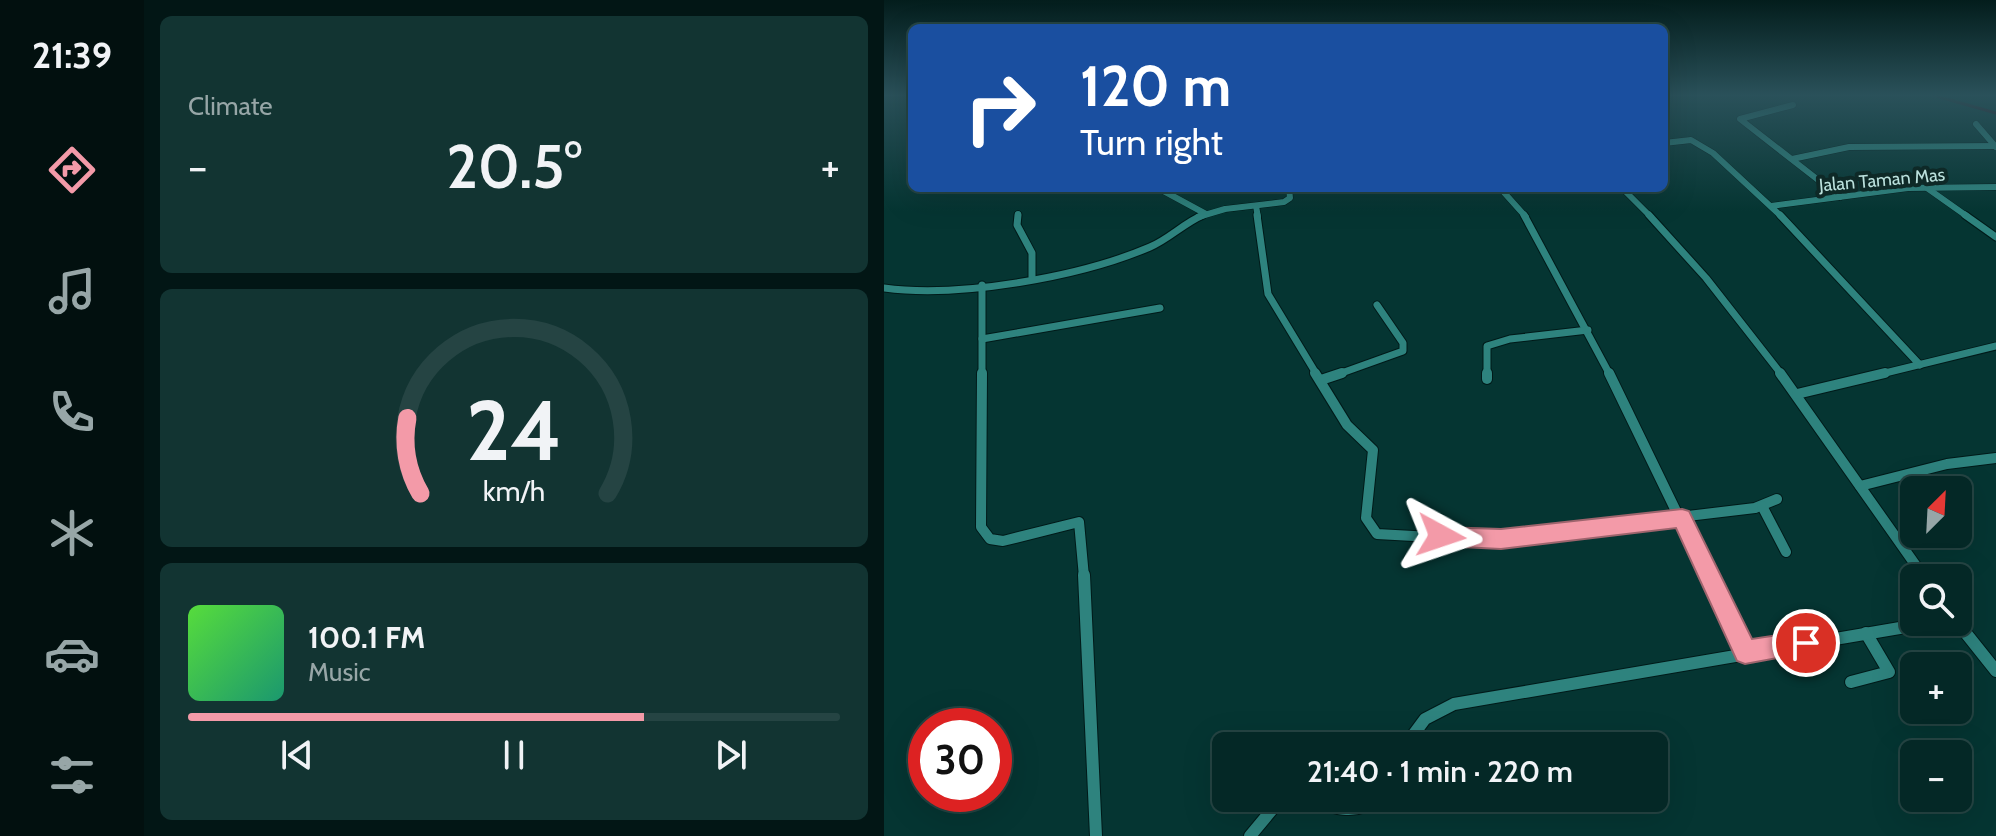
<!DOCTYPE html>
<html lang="en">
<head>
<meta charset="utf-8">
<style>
  :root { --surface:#042826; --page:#123432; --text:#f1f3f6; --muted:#97a6a7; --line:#254443; --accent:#f39aa8 }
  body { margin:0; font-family:Cabin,sans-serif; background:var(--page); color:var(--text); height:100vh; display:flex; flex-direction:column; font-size:30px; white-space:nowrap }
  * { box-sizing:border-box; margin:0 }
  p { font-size:26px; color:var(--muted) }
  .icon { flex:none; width:44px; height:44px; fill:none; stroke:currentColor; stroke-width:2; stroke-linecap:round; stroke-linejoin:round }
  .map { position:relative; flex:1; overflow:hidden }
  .sheet { display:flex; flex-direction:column; gap:16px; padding:16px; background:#021615; width:740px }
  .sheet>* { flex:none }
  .hud { position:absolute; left:24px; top:24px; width:760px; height:168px; border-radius:12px; box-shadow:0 8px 32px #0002,0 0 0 2px var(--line); background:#1a4fa0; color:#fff; overflow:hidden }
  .needle { width:52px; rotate:24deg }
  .tools { position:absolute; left:1016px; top:476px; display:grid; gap:16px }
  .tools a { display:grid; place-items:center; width:72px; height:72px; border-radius:12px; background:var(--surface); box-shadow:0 8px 32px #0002,0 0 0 2px var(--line); font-size:40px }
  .speed { position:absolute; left:24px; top:708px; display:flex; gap:16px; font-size:40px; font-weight:700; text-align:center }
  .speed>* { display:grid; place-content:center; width:104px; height:104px; border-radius:50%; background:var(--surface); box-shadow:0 8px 32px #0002,0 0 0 2px var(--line); line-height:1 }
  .speed .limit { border:12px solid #d22; background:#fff; color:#111 }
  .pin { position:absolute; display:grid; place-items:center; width:68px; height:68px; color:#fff; margin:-34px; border:4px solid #fff; border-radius:50%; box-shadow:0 2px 8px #0007 }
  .me { position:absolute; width:88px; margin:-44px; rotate:95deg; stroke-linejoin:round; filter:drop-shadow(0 0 6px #0008) }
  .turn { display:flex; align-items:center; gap:28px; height:168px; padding:0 40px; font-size:36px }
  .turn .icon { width:104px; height:104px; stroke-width:2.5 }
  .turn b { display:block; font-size:56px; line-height:68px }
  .big { font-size:60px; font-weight:600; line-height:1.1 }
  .sheet .widget { flex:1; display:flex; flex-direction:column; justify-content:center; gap:12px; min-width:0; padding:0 28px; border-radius:12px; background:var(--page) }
  .sheet .dial { align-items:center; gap:0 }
  .dial svg { height:208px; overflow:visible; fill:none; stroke:var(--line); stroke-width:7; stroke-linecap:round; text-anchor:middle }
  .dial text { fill:var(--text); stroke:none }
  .song { display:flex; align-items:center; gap:24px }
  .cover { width:96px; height:96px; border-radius:12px; background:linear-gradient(135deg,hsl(110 70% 55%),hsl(160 70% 35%)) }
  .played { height:8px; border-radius:4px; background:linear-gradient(90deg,var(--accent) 70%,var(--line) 70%) }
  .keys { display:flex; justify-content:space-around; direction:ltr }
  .heat { display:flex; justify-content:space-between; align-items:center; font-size:44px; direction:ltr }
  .trip { position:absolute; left:328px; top:732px; width:456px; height:80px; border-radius:12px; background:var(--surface); box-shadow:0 8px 32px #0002,0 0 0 2px var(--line); font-weight:600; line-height:80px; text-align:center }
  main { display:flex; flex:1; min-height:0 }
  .tab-bar { display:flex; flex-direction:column; width:144px; justify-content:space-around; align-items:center; background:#02100f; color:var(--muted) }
  .tab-bar .icon { width:56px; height:56px }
  .tab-bar .on { color:var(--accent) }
  .tab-bar b { font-size:36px; color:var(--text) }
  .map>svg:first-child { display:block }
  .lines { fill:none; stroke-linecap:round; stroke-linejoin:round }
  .stream { stroke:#3b0313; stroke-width:3 }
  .street-far3-casing { stroke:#011a19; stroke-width:7 }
  .street-far2-casing { stroke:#011a19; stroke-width:9 }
  .street-far1-casing { stroke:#011a19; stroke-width:12 }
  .street-casing { stroke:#011a19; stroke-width:14 }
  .street-far3 { stroke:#2e837e; stroke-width:6 }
  .street-far2 { stroke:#2e837e; stroke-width:7 }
  .street-far1 { stroke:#2e837e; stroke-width:10 }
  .street { stroke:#2e837e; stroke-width:12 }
  .route { fill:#f39aa8; stroke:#9e646d; stroke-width:2 }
  .labels { text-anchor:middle; stroke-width:8; stroke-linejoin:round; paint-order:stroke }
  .far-street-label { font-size:18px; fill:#bbe1dd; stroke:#0e2927 }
</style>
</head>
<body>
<main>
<nav class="tab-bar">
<b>21:39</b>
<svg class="icon on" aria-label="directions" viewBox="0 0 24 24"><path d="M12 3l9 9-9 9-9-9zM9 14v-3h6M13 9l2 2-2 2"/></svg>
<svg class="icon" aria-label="music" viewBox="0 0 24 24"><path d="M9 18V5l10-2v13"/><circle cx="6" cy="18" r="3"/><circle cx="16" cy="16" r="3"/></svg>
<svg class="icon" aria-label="phone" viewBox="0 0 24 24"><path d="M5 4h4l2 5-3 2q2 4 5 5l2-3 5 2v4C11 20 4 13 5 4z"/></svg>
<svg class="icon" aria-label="climate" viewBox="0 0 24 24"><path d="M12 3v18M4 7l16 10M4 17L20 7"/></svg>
<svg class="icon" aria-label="car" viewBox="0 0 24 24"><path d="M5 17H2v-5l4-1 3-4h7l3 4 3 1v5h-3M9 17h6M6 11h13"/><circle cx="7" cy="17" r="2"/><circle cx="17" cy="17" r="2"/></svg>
<svg class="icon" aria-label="filters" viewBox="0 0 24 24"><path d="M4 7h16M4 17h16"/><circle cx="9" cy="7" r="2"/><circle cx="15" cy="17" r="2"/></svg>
</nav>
<section class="sheet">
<div class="widget"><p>Climate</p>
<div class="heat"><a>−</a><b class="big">20.5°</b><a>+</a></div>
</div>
<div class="widget dial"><svg viewBox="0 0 100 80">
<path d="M14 69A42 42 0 1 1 86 69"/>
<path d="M14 69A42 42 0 0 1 9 40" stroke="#f39aa8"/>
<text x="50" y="56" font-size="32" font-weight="700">24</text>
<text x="50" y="72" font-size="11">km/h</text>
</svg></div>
<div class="widget">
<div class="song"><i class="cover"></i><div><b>100.1 FM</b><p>Music</p></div></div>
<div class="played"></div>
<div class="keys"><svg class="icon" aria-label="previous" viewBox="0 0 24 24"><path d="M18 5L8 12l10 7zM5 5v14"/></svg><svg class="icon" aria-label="pause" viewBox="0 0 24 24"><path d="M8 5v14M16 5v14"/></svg><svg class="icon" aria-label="next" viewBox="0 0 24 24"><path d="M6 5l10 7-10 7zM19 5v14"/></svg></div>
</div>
</section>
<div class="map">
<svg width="1112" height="836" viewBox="0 0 1112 836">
  <rect width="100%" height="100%" fill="#053532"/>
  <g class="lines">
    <path class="stream" d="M1045 94 1112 113"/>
    <defs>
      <g id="street-far3">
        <path d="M909 105 856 119 956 197"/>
        <path d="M1092 124 1112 147"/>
        <path d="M780 143 807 140 829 153 898 217"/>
        <path d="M908 159 965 147 1111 146"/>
        <path d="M274 188 322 214"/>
        <path d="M616 188 642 217"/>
        <path d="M738 188 767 217"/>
        <path d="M1043 188 1084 217"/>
        <path d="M372 206 374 217"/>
        <path d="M887 206 1024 188 1112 187"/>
        <path d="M134 217V214"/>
        <path d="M314 217 341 209 400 202 406 198 405 188"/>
      </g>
      <g id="street-far2">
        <path d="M134 215 133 225 148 253V277"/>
        <path d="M373 215 384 294 433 375"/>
        <path d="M640 215 726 375"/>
        <path d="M765 215 822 278 898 375"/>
        <path d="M896 215 1036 365"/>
        <path d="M1081 215 1112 237"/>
        <path d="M0 288C76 298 196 277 266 247 285 239 300 223 319 215"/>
        <path d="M98 339 276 308"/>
        <path d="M98 375V285"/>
        <path d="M452 375 519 351V343L493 305"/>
        <path d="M603 375V346L626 339 704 330"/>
        <path d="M993 375 1112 346"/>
      </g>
      <g id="street-far1">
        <path d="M98 373 97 527 106 539 119 541 195 522 200 577"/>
        <path d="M431 373 463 425 489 450 482 518 493 534 602 540 871 508 893 499"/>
        <path d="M603 373V379"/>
        <path d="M725 373 824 577"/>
        <path d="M896 373 1040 577"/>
        <path d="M437 380 458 373"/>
        <path d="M913 394 1001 373"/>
        <path d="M976 486 1063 464 1112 458"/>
        <path d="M878 506 902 552"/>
      </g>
      <g id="street">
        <path d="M200 575 212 836"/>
        <path d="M823 575 861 652"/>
        <path d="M1039 575 1041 578"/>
        <path d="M1073 622 1112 671"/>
        <path d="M967 682 1005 672 982 633"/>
        <path d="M521 746 541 719 570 704 1051 622"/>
        <path d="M424 798C448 808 472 817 494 798"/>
        <path d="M366 836 391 806 402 798"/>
      </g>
    </defs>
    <use href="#street-far3" class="street-far3-casing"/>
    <use href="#street-far2" class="street-far2-casing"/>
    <use href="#street-far1" class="street-far1-casing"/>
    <use href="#street" class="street-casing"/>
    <use href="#street-far3" class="street-far3"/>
    <use href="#street-far2" class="street-far2"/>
    <use href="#street-far1" class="street-far1"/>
    <use href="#street" class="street"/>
  </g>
  <linearGradient id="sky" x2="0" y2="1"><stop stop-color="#031d1c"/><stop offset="0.45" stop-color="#2a515a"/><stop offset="1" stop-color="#2a515a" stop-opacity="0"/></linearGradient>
  <rect width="1112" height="211" fill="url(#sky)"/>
  <path class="route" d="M798 509 805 511 868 639 922 631 930 634 934 643 930 651 861 664 853 661 792 528 617 549 557 546 550 543 547 536 550 530 557 527 617 529Z"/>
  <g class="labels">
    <g class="far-street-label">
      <text transform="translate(998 180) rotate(-5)" y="6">Jalan Taman Mas</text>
    </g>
  </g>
</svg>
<div class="tools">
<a><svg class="needle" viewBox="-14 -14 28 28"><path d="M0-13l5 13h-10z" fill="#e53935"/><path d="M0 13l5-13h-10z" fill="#97a6a7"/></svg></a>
<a><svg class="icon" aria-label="search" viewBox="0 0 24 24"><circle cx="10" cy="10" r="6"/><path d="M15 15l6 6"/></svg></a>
<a>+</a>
<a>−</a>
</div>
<div class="speed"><div class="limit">30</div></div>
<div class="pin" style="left:922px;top:643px;background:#d93025"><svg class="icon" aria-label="arrive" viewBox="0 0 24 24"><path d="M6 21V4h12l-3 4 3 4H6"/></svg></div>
<svg class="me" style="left:557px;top:536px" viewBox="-20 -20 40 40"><path d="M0-17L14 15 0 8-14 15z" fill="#f39aa8" stroke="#fff" stroke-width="4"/></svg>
<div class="trip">21:40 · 1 min · 220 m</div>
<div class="hud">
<div class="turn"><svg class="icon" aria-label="right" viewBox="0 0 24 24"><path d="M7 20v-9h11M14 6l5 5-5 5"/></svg><div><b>120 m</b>Turn right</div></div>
</div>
</div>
</main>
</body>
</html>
